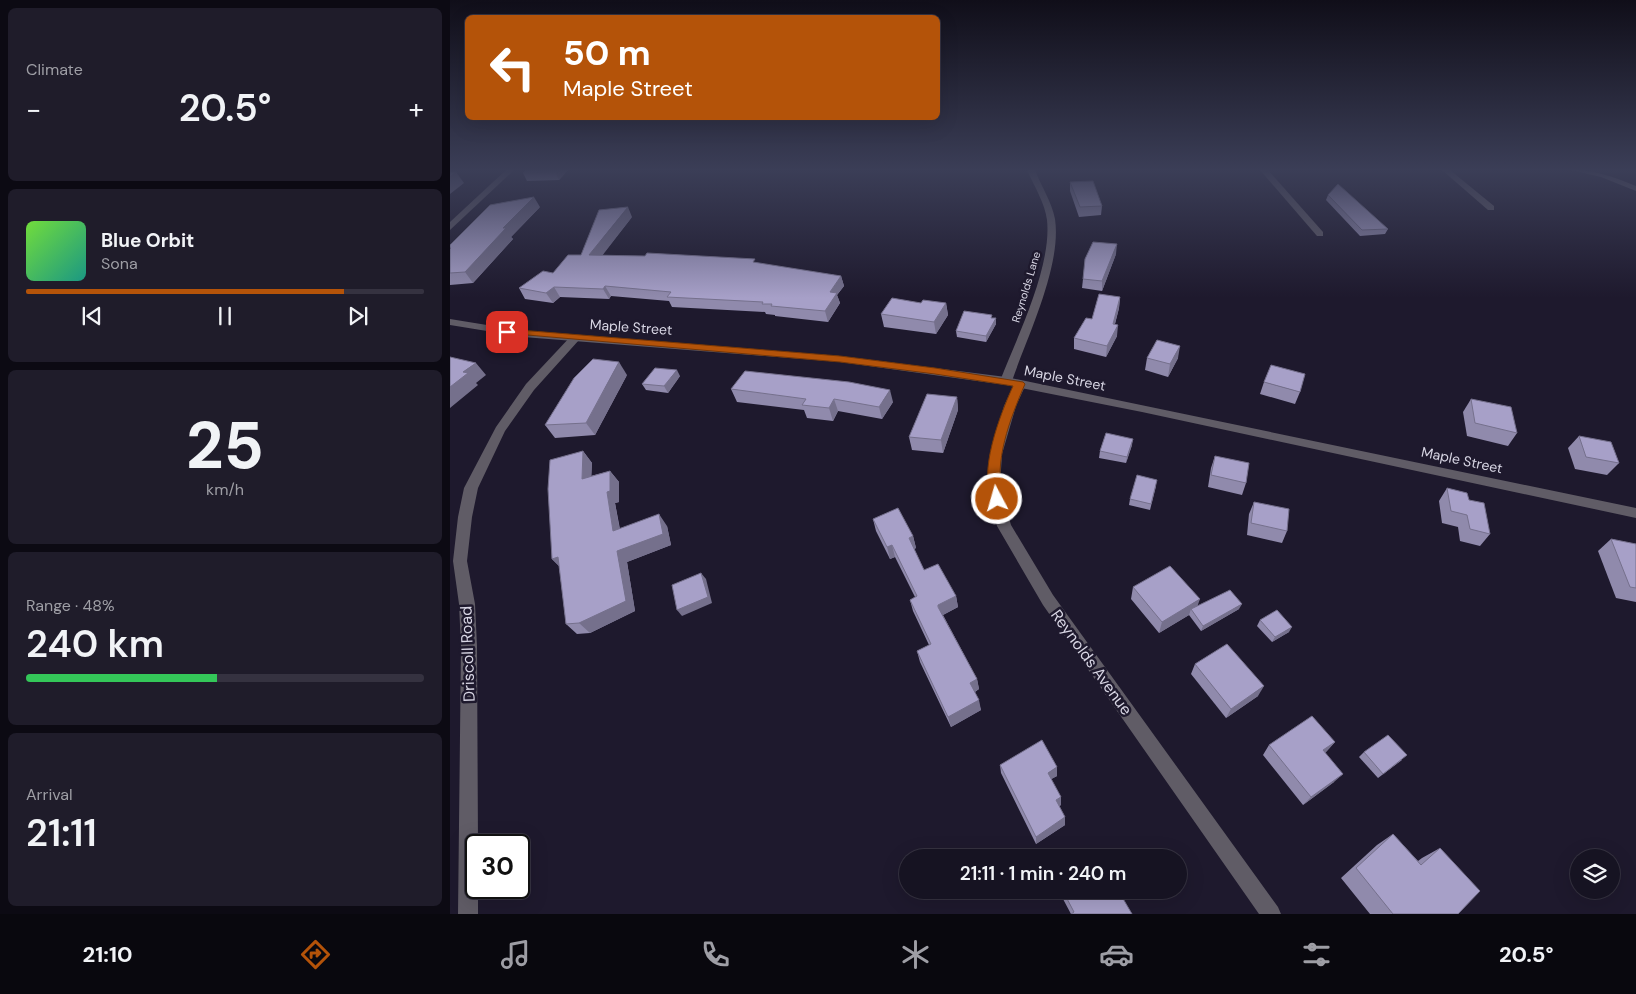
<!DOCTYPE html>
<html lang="en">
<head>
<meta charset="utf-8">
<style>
  :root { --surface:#161322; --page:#1f1c2a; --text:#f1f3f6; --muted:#9e9ea5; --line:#353240; --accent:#b45309 }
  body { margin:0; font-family:"DM Sans",sans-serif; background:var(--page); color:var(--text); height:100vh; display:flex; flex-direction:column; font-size:19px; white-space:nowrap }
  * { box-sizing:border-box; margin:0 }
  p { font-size:16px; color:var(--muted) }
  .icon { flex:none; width:28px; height:28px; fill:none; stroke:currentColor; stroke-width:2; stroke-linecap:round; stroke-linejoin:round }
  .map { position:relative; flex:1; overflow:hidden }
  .drawer { display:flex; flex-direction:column; gap:8px; padding:8px; background:#0c0a13; width:450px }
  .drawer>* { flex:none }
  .hud { position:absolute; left:15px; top:15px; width:475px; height:105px; border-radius:8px; box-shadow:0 5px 20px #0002,0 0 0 1px var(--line); background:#b45309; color:#fff; overflow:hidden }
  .controls { position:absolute; left:1120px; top:849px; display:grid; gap:10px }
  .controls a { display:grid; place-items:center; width:50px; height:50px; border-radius:50%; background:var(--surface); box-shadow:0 5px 20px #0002,0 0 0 1px var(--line); font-size:25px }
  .speed { position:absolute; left:15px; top:834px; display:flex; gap:10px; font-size:25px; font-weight:700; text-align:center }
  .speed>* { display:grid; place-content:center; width:65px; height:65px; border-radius:50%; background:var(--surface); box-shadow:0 5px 20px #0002,0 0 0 1px var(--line); line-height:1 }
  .speed .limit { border:2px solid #111; border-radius:8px; background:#fff; color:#111 }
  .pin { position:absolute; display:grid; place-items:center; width:42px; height:42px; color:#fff; margin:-21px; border-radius:10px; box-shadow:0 2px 8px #0006 }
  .me { position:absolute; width:55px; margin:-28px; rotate:354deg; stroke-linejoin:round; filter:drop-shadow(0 0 4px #0008) }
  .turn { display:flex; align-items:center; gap:18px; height:105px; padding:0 15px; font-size:22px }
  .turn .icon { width:65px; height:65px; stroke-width:2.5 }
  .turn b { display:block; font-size:35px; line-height:42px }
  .big { font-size:38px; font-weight:600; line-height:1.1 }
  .drawer .widget { flex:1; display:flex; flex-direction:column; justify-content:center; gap:8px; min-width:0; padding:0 18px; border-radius:8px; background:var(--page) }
  .drawer .dial { align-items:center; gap:0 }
  .dial b { font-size:65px; line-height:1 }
  .song { display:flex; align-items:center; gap:15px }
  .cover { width:60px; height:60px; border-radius:8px; background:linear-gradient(135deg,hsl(100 70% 55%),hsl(170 70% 35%)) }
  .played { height:5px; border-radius:2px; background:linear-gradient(90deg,var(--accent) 80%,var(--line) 80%) }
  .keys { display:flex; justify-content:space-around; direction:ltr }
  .heat { display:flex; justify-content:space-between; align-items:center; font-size:28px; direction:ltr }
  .charge { height:8px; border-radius:4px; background:linear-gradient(90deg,#34c759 48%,var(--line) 0) }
  .trip { position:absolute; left:449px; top:849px; width:288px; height:50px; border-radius:25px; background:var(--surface); box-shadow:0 5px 20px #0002,0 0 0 1px var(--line); font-weight:600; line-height:50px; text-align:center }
  .tabs { display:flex; height:80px; justify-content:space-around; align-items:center; background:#09080e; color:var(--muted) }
  .tabs .icon { width:35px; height:35px }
  .tabs .current { color:var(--accent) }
  .tabs b { font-size:22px; color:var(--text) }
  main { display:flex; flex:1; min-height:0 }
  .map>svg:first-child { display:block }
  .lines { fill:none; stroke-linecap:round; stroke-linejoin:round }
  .minor { fill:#605c66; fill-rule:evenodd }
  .tertiary { fill:#605c66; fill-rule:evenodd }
  .wall { fill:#908aac }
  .shaded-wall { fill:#75708c }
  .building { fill:#a7a0c8; stroke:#75708c }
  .route { fill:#b45309; stroke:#753606 }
  .labels { text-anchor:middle; stroke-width:5; stroke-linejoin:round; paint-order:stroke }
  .far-street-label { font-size:11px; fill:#d8d6e4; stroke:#1e192d }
  .street-label { font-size:14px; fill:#d8d6e4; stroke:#1e192d }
  .near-street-label { font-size:16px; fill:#d8d6e4; stroke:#1e192d }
</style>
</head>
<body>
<main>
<section class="drawer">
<div class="widget"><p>Climate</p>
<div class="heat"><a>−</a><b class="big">20.5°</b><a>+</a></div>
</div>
<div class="widget">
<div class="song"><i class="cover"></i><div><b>Blue Orbit</b><p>Sona</p></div></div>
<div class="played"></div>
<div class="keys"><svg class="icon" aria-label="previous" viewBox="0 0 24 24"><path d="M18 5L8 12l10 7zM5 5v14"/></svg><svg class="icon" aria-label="pause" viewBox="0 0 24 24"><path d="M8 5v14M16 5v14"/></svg><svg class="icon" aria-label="next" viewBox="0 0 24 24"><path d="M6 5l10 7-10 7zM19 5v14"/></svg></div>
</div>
<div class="widget dial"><b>25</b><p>km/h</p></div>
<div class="widget"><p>Range · 48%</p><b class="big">240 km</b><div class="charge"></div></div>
<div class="widget"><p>Arrival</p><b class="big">21:11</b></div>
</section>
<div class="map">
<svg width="1186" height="914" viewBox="0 0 1186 914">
  <rect width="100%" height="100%" fill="#1e192d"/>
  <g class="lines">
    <g class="minor">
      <path d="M56 170H64L0 230V222Z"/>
      <path d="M577 170H585C591 186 602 202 605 219 612 266 577 337 562 381L556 385 550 381C567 337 602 267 597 220 595 203 584 186 577 170Z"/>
      <path d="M810 170H818L873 232V236H867Z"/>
      <path d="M992 170H1000L1044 206V210H1038Z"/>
      <path d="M1121 170C1146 170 1164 177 1186 186V191L1151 177Z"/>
      <path d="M125 335 130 338 129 340 84 390 55 431 28 488 22 517 17 561 25 604 27 646 28 845H26V888H28V914H8L11 646 9 604 3 561 8 517 14 488 46 427 76 384 121 336Z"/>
      <path d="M570 380 576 384 566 406 552 454 550 486 561 525 603 595 828 907 831 914H809L593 605 547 526 536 486 540 454 554 406 564 384Z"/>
    </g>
    <path class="tertiary" d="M0 319 73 331 390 356 556 377 1186 508V518L692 412 556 385 390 362 73 337 0 325Z"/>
  </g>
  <g class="wall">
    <path d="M76 170H118L109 180 77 181 73 173Z"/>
    <path d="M620 182 652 206 651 215 629 217 620 191Z"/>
    <path d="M878 195 938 229 935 234 910 236 876 200Z"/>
    <path d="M90 207 61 237 63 239 23 283 0 285V245Z"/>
    <path d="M182 217 152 255 306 263 391 276 394 286 387 295 390 303 378 322 325 316V315L316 314 315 312 222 307 219 301 161 296 159 299 110 297 103 303 75 299 69 288 103 273 131 255Z"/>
    <path d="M666 254 652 291 632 288 633 279Z"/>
    <path d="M670 297 669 308 665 324 667 336 656 357 624 349V338L642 319Z"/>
    <path d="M471 303H496L498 315 486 334 434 327 431 314Z"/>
    <path d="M543 318 546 324 536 342 507 337 506 331Z"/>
    <path d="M697 358H728L718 377 695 370Z"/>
    <path d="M177 375 145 435 105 438 95 425Z"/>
    <path d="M230 376 218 393 196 390 192 384Z"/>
    <path d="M814 382 850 392 845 404 810 394Z"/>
    <path d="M281 389 443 402 432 419 388 411 383 421 357 418 354 410 287 402Z"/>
    <path d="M507 397 508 410 493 453 462 450 459 437Z"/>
    <path d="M1021 399 1067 433 1058 446 1017 436 1013 412Z"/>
    <path d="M1129 436 1169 463 1157 475 1125 469 1118 448Z"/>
    <path d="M682 445 676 463 649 458 650 451Z"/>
    <path d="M133 451 142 463 141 476 160 471 169 482V502L165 503 170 529 217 526 221 545 177 562 185 611 140 633 127 634 116 624 109 566 102 559Z"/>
    <path d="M765 456 796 483 792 495 758 487 761 468Z"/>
    <path d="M706 486 700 510 679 505 680 499Z"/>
    <path d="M997 488 1019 500 1040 534 1030 546 1010 541 1008 527 992 523 989 501Z"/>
    <path d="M804 502 837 531 832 543 797 535 799 514Z"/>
    <path d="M423 519 463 536 466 548 464 549 474 570 506 596 508 607 493 615 527 679 529 689 525 692 531 710 501 727 470 662 467 651 479 645 463 611 460 600 465 597 445 557 440 559 426 531Z"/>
    <path d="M1161 539 1186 544V602L1166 598 1148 551Z"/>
    <path d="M683 587 748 606 789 609 751 631 739 615 709 633 681 599Z"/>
    <path d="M810 620 839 632 822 642 807 626Z"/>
    <path d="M745 664 808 696 776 718 741 674Z"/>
    <path d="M885 742 875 753 884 782 853 805 813 755 819 745Z"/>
    <path d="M914 752 952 760 928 778 909 757Z"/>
    <path d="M550 765 607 776 601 779 611 805 609 806 615 825 586 844 551 773Z"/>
    <path d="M943 834 968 861 972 858 990 848 1008 914H920L891 878 927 845Z"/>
    <path d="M614 893 682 914H621L613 899Z"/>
  </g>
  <g class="shaded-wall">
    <path d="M107 170H118L109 180 105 172Z"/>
    <path d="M6 172 14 183 0 194V177Z"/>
    <path d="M84 197 90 207 61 237 63 239 23 283 15 272 53 228Z"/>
    <path d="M178 207 182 217 145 265 139 255Z"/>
    <path d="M667 244 666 254 652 291V281Z"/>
    <path d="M391 276 394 286 387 295 390 303 378 322 375 311 380 292Z"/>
    <path d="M155 286 161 296 159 299 153 289Z"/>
    <path d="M104 287 110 297 103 303 96 293Z"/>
    <path d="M670 297 669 308 662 335 663 324Z"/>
    <path d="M496 303 498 315 486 334 484 322Z"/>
    <path d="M546 318V324L536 342V336Z"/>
    <path d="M668 325 667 336 656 357 657 346Z"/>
    <path d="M730 346 728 358 718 377 720 364Z"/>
    <path d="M169 362 177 375 145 435 136 423Z"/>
    <path d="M26 363 36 375 26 383 28 385 0 408V387L13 372Z"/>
    <path d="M227 370 230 376 218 393 214 386Z"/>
    <path d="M440 390 443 402 432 419 429 407Z"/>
    <path d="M507 397 508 410 493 453 491 440Z"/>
    <path d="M384 399 388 411 383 421 379 408Z"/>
    <path d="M683 439 682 445 676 463 677 457Z"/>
    <path d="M133 451 142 463 141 490 132 479Z"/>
    <path d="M160 471 169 482V502L165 503 172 543 163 531 157 492Z"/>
    <path d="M209 514 217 526 221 545 177 562 185 611 140 633 129 623 167 551Z"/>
    <path d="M463 536 466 548 462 550 459 538Z"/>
    <path d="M442 545 445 557 440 559 437 547Z"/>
    <path d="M108 557 113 570 102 559Z"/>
    <path d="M251 573 256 579 262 603 232 616 227 610Z"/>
    <path d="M506 596 508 607 491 616 488 605Z"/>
    <path d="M750 599 746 610 741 609 739 615 709 633 712 622Z"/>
    <path d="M792 604 789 609 751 631 753 626Z"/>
    <path d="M842 627 839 632 822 642 825 637Z"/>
    <path d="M527 679 529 689 522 693 520 683Z"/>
    <path d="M814 686 808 696 776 718 781 709Z"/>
    <path d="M529 700 531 710 501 727 498 717Z"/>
    <path d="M885 742 876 752 865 760 873 750Z"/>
    <path d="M607 767V776L598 781V773Z"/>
    <path d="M893 774 884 782 853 805 861 797Z"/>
    <path d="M611 797V805L606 808V800Z"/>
    <path d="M615 817V825L586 844V837Z"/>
  </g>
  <g class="building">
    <path d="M76 170H107L105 172 73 173Z"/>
    <path d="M0 172H6L0 177Z"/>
    <path d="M643 181 652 206 630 207 620 182Z"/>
    <path d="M888 184 938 229 912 230 878 195Z"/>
    <path d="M84 197 53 228H56L15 272 0 273V249L1 248H0V245L40 205Z"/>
    <path d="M178 207 139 255 195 256 197 253 305 259 303 262 391 276 380 292 387 293 375 311 321 306 322 304H312L313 302 217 297 221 292 155 286 153 289 104 287 96 293 69 288 93 271 103 273 118 255H131L149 210Z"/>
    <path d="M643 242 667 244 652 281 633 279 635 259Z"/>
    <path d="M649 294 670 297 663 324 668 325 657 346 624 338 636 318 642 319Z"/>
    <path d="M442 298 471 303 473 300 496 303 484 322 431 314Z"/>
    <path d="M514 311 542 315 541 318H546L536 336 506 331Z"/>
    <path d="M707 340 730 346 720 364 697 358Z"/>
    <path d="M0 357 26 363 13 372 18 373 0 387Z"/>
    <path d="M143 359 169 362 136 423 95 425 124 378Z"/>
    <path d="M821 365 855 374 850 392 814 382Z"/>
    <path d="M205 368 227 370 214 386 192 384Z"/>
    <path d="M295 371 399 382 440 390 429 407 384 399 379 408 352 405 356 399 281 389Z"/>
    <path d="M477 394 507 397 491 440 459 437Z"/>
    <path d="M1021 399 1061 407 1067 433 1025 423Z"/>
    <path d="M656 433 683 439 677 457 650 451Z"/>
    <path d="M1129 436 1161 442 1169 463 1136 457Z"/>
    <path d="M133 451 132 479 160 471V491L157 492 163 531 209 514 213 534 167 551 176 601 129 623 116 624 108 557 102 559 98 489 100 460Z"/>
    <path d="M765 456 799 463 796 483 761 475Z"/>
    <path d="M687 475 707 480 701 504 680 499Z"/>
    <path d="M997 488 1017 493 1019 500 1034 503 1040 534 1020 529 1017 515 1001 511Z"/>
    <path d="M804 502 839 509 837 531 801 523Z"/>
    <path d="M448 508 463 536 459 538 474 570 488 564 506 596 488 605V607L527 679 520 683 529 700 498 717 467 651 481 644 460 600 467 596 442 545 437 547 423 519Z"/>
    <path d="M1161 539 1186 544V588L1180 587Z"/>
    <path d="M720 566 750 599 712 622 683 587Z"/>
    <path d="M251 573 258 597 227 610 222 585Z"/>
    <path d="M780 590 792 604 753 626 741 609Z"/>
    <path d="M827 610 842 627 825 637 810 620Z"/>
    <path d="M777 644 814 686 781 709 745 664Z"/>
    <path d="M862 716 885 742 873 750 893 774 861 797 819 745Z"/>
    <path d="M938 735 957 755 933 774 914 752Z"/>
    <path d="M592 740 607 767 598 773 611 797 606 800 615 817 586 837 550 765Z"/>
    <path d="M943 834 971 865 990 848 1030 891 1008 914H943L906 868Z"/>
    <path d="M619 890H668L682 914H621L624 912 614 893Z"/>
  </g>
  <linearGradient id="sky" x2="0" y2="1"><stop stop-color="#100e19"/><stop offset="0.57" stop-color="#3b3e57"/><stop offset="1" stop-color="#3b3e57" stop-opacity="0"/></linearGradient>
  <rect width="1186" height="298" fill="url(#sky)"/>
  <path class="route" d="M57 329 390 356 485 368 573 382 575 384C560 419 543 462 553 499L551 503H543C527 473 550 415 563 386L485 374 390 362 54 333 53 332Z"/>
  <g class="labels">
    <g class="far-street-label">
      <text transform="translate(576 287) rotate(-73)" y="4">Reynolds Lane</text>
    </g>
    <g class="street-label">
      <text transform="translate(181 327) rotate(4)" y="5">Maple Street</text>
      <text transform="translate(615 378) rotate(11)" y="5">Maple Street</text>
      <text transform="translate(1012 460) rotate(12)" y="5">Maple Street</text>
    </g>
    <g class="near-street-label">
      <text transform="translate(17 654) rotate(-92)" y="6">Driscoll Road</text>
      <text transform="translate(642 662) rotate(54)" y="6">Reynolds Avenue</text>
    </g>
  </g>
</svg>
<div class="controls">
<a><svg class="icon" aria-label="layers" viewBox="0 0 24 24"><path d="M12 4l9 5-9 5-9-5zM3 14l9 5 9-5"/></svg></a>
</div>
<div class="speed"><div class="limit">30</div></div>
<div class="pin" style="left:57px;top:332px;background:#d93025"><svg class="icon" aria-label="arrive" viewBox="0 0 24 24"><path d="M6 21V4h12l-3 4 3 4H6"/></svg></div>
<svg class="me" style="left:547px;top:499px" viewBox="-20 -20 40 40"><circle r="17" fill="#b45309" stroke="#fff" stroke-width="3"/><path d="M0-11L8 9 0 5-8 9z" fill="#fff"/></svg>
<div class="trip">21:11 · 1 min · 240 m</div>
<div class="hud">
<div class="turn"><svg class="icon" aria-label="left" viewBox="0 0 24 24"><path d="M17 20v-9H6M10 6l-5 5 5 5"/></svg><div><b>50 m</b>Maple Street</div></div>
</div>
</div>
</main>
<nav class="tabs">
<b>21:10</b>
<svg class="icon current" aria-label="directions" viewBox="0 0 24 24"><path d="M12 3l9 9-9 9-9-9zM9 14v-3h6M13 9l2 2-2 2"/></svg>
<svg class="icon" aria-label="music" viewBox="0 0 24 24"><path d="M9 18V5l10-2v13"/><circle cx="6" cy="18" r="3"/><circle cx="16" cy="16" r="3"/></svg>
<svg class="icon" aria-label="phone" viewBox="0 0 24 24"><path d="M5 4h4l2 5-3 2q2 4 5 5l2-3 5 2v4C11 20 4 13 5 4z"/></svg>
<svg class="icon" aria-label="climate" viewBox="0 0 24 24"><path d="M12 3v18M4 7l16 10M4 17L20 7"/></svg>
<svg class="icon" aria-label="car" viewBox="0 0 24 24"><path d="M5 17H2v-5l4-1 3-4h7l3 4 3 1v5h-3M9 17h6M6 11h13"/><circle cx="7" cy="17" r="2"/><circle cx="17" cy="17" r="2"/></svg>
<svg class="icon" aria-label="filters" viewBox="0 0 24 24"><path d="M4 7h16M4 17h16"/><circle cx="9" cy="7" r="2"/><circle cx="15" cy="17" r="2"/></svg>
<b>20.5°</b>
</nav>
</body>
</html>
